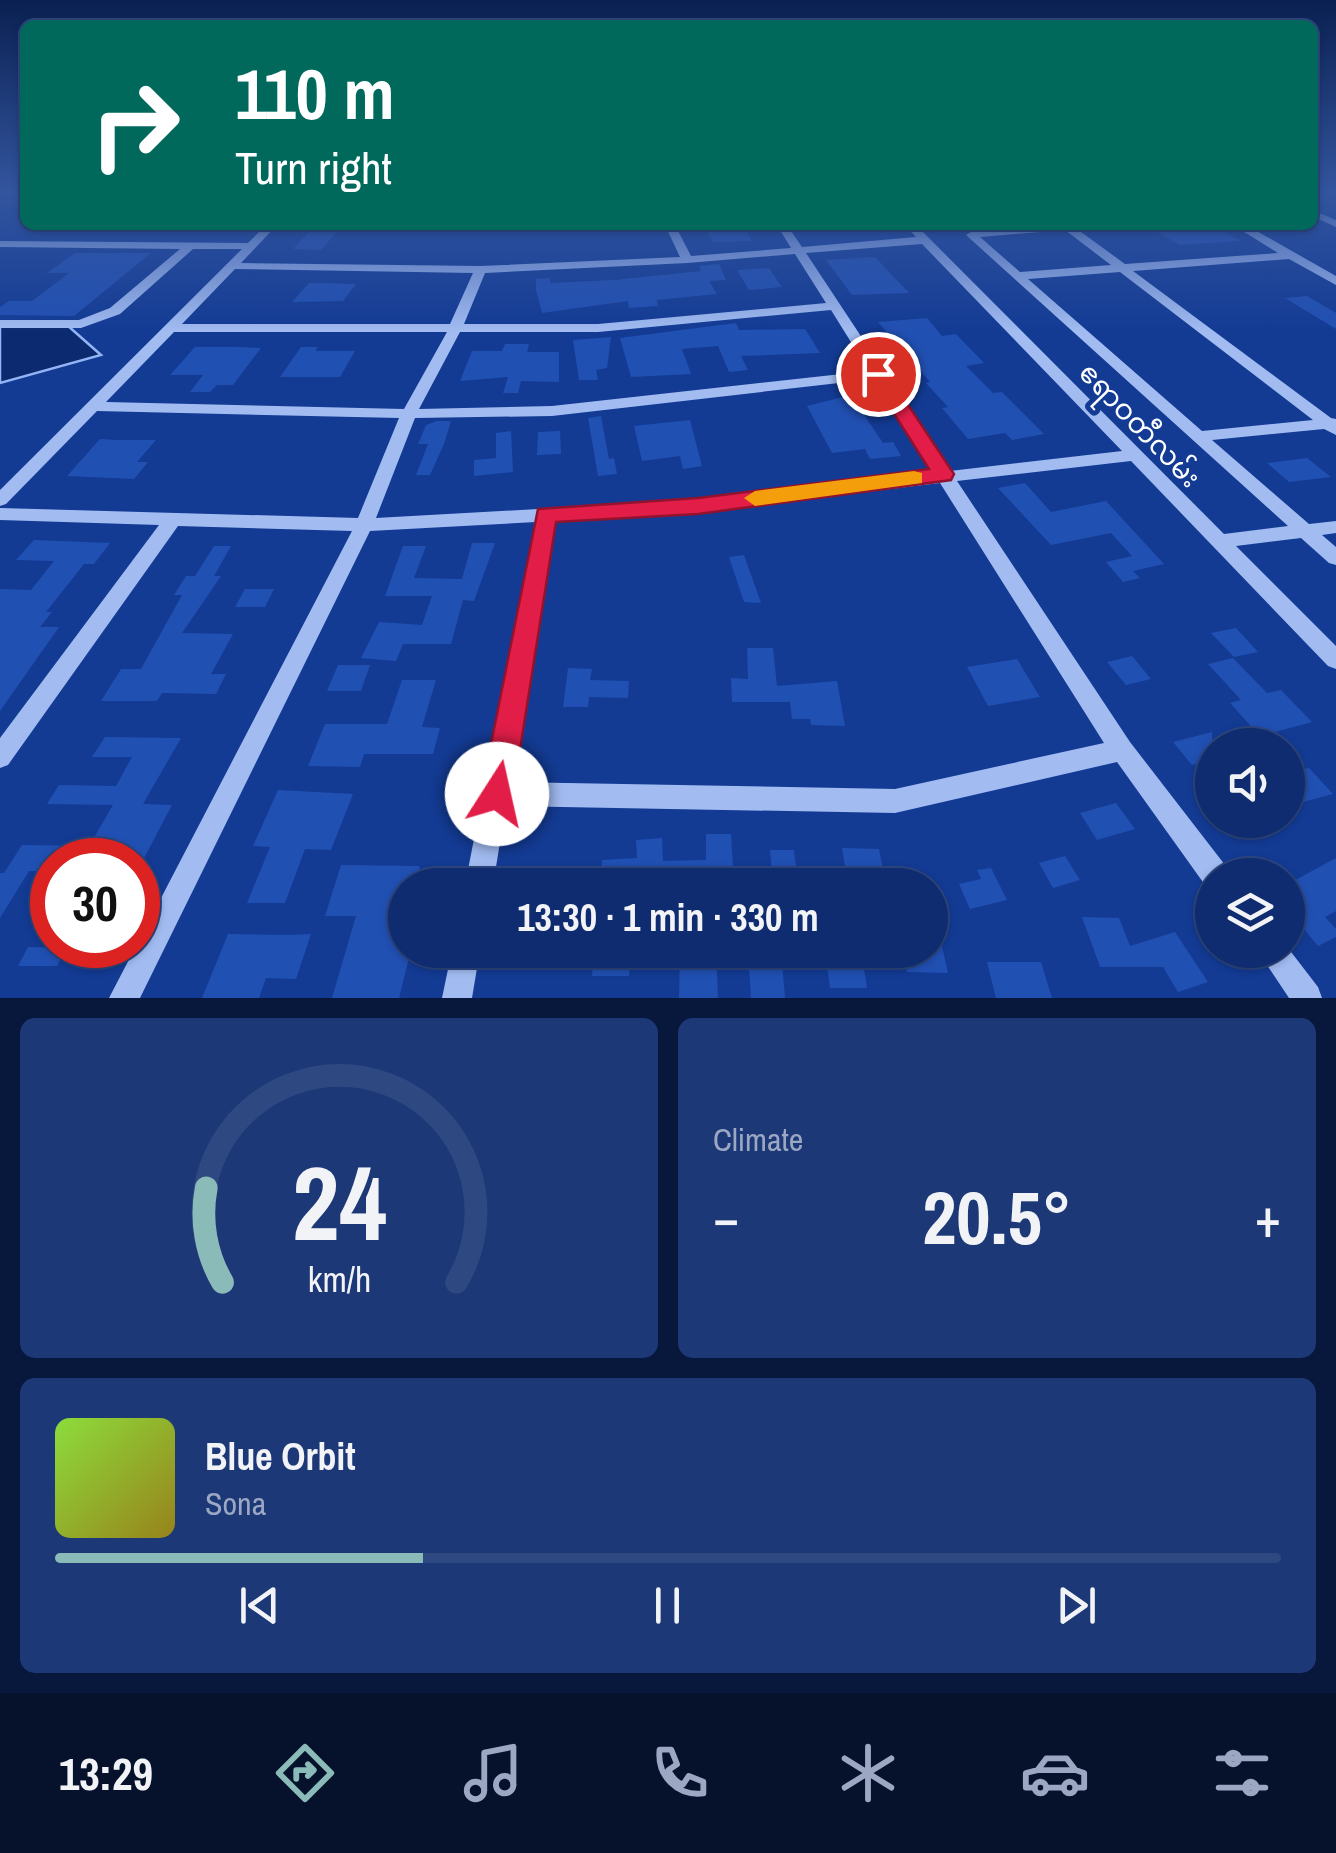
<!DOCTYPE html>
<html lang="en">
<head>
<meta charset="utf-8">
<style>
  :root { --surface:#0e2c6f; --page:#1c3877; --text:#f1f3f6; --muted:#9ba7c3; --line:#2e4882; --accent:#8bbbb9 }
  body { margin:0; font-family:"Archivo Narrow","Noto Sans Myanmar",sans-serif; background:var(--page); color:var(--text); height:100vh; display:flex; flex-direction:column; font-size:38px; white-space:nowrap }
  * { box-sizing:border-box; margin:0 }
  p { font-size:32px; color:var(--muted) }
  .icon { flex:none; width:55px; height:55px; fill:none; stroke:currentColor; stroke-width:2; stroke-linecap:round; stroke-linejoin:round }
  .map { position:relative; height:998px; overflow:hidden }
  .drawer { display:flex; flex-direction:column; gap:20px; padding:20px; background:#08183d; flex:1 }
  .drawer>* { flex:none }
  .top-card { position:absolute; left:20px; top:20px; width:1298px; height:210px; border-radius:15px; box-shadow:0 2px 8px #0004,0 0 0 2px var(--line); background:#00695c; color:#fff; overflow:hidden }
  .buttons { position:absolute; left:1195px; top:728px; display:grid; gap:20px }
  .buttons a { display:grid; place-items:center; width:110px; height:110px; border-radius:50%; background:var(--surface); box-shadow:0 2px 8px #0004,0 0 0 2px var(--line); font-size:50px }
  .speed { position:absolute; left:30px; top:838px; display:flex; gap:20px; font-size:50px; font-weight:700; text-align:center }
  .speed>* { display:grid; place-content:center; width:130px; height:130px; border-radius:50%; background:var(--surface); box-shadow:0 2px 8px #0004,0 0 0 2px var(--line); line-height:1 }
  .speed .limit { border:15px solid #d22; background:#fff; color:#111 }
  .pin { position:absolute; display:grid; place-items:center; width:85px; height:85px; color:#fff; margin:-42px; border:5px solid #fff; border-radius:50%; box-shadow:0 2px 10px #0007 }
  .me { position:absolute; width:110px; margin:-55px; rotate:10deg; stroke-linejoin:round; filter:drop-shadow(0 0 8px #0008) }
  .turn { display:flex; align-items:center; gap:35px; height:210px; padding:0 50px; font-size:45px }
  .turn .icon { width:130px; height:130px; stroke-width:2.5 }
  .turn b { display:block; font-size:70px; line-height:85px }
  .big { font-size:75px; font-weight:700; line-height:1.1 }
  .drawer .card { flex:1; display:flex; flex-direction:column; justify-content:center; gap:15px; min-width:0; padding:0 35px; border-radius:15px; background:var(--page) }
  .drawer .dial { align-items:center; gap:0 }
  .dial svg { height:260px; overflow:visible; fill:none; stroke:var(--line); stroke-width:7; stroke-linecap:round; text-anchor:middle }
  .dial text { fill:var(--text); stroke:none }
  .song { display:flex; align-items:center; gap:30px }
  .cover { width:120px; height:120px; border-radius:15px; background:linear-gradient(135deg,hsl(90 70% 55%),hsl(50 70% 35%)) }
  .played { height:10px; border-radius:5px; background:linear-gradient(90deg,var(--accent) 30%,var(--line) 30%) }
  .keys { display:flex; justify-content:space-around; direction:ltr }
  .heat { display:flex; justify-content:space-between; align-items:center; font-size:55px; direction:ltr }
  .drawer .tiles { flex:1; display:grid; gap:20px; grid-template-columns:1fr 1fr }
  .card:last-child { grid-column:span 2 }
  .trip { position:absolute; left:388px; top:868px; width:560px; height:100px; border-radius:50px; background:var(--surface); box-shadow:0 2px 8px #0004,0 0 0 2px var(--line); font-weight:700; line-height:100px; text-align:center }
  .tabs { display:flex; height:160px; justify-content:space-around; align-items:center; background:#06122c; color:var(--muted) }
  .tabs .icon { width:70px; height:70px }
  .tabs .selected { color:var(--accent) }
  .tabs b { font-size:45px; color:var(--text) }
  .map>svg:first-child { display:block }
  .water { fill:#0c2a70; stroke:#94b5f5; stroke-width:2.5 }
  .building { fill:#2150b3 }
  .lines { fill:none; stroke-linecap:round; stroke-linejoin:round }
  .minor { fill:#a2bcf2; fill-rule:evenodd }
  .route { fill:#e11d48; stroke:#92132f; stroke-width:2.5 }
  .slow { fill:#f59e0b }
  .labels { text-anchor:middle; stroke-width:10; stroke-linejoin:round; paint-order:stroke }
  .street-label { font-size:28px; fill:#fff; stroke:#133b94 }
</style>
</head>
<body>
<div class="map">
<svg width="1336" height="998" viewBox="0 0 1336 998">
  <rect width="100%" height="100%" fill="#133b94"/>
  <path class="water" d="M0 325H67L101 355 0 383Z"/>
  <g class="building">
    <path d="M316 225H342L321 250 293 249Z"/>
    <path d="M743 225 752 241 713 242 706 228Z"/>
    <path d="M1145 225H1174L1182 230 1215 227 1241 241 1180 245Z"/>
    <path d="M75 253H151L74 316 0 315V307L9 301H32L69 273H47Z"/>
    <path d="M875 257 909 293 852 295 826 260Z"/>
    <path d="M719 264 726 280 709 281 717 294 657 300 658 306 629 308 628 301 542 313 536 290V279L550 278V283L614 280 701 271 699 266Z"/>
    <path d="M769 268 782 287 749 290 737 270Z"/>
    <path d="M309 283H325L356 284 343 301 292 302Z"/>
    <path d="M1307 296 1336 313V329L1285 298Z"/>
    <path d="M927 318 942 336 956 334 984 363 966 366 993 393 1002 392 1044 434 1012 440 1005 433 968 439 942 408 948 407 926 383 930 382 878 322Z"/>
    <path d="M736 323 739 330 805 329 820 353 741 356 748 370 729 372 718 346 682 349 691 374 631 377 620 338Z"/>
    <path d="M611 337 607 368 596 370 598 380H579L573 340Z"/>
    <path d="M505 344H529L527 352H559V382L521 381 518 393H503L508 377 460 381 472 351H502Z"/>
    <path d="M195 347H236L261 348 233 385H217L210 392H190L203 375H170Z"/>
    <path d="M301 347H318L315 351H355L340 377H280Z"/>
    <path d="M851 395 883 443 893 442 901 456 870 459 865 449 832 453 807 406Z"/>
    <path d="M601 416 609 459 614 458 617 474 598 476 588 418Z"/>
    <path d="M690 420 702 466 683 469 680 456 642 461 634 426Z"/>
    <path d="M437 421H451L444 444 430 475H416L428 444H418L426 425Z"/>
    <path d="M511 431 513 472 474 476V460L496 458V433Z"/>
    <path d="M560 431 561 454 537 455 538 432Z"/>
    <path d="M100 439 117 440H156L137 462H148L134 479 67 476Z"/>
    <path d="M1307 458 1331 477 1289 482 1267 463Z"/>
    <path d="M1025 483 1051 512 1106 501 1164 564 1133 571 1140 578 1123 582 1106 562 1132 556 1111 533 1051 545 998 488Z"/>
    <path d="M34 540 110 543 94 564H84L46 612H52L40 627H59L0 711V589L31 590 54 561 16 560Z"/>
    <path d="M472 543H495L474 601 463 600 451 644H403L396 661 361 658 379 622 422 625 432 596H385L403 546H426L414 578 462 579Z"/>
    <path d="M214 546H231L214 576H221L182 633 233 634 211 674H226L216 694 162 693 157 701H101L121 669H141L182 595H174L186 576H195Z"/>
    <path d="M744 555 761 603 744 602 729 557Z"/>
    <path d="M245 589H274L265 607H235Z"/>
    <path d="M1236 628 1258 652 1234 657 1211 633Z"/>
    <path d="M747 648H773L777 686 837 681 845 726 811 725 810 719H792L790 702H732L731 678 748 679Z"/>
    <path d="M1132 656 1151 679 1126 685 1107 662Z"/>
    <path d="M1233 658 1267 693 1281 690 1312 722 1260 736 1230 703 1241 700 1208 664Z"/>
    <path d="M1017 659 1040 697 988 706 967 667Z"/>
    <path d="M338 665H370L361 691H327Z"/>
    <path d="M568 668 592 669 590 680 629 681 628 698 589 697 588 707H563Z"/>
    <path d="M402 680H436L422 727 440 728 433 754H364L360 767 308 766 325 724H387Z"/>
    <path d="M1212 732V759L1192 765 1173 742Z"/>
    <path d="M105 737 181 738 143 804 172 805 143 860H52V871H29L0 918V873H4L22 845 89 846 113 805 47 804 59 785 116 786 132 757H92Z"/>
    <path d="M1309 768 1333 794 1303 802 1288 784V773Z"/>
    <path d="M278 790 353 794 331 850 305 849 285 903H247L270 847 253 846Z"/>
    <path d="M1116 803 1135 829 1097 840 1080 813Z"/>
    <path d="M706 834H731L734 885H601L602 860 637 858 636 840 662 838 663 861 706 860Z"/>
    <path d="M842 848 879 849 886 885H848Z"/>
    <path d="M770 850H794L798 885H773Z"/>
    <path d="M1065 856 1080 880 1053 888 1039 863Z"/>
    <path d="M1336 858V911L1325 917 1336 929V937L1318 946 1288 910V884Z"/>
    <path d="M341 865 420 866 415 885H405V950H411L399 998H332L356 916H325Z"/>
    <path d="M991 868 1007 900 970 909 959 884 981 879 977 870Z"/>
    <path d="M1082 917 1119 918 1130 946 1175 932 1208 982 1178 992 1163 967H1100Z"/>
    <path d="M936 920 948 973 907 972 903 950H930V921Z"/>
    <path d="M228 934 289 935 311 934 296 979 266 978 259 998H202Z"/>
    <path d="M28 947 67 948 57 966H18Z"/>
    <path d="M524 950H567L565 969H521Z"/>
    <path d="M594 950H631L629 976H592Z"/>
    <path d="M680 950H716L718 998H679Z"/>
    <path d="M748 950H781L785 998H751Z"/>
    <path d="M825 950H861L867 988H830Z"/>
    <path d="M987 962H1041L1052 998H996Z"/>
  </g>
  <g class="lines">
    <g class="minor">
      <path d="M1312 210 1336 220V227L1312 216Z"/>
      <path d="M266 225H277L241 263 480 266 680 257 665 225H675L691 256 791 248 777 225H787L802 247 916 237 905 225H916L1224 534 1288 526 966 235 971 232 1046 225H1087L1077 229 1125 264 1278 253 1233 225H1246L1336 276V285L1289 259 1133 271 1331 418 1336 419V435L1324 429 1212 440 1309 524 1336 521V533L1322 535 1336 547V565L1329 563 1301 538 1236 546 1336 646V669L1328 666 1131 461 957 481 1130 742 1225 865 1228 875H1212V887L1205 885 1117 762 895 813 506 806 493 885H465L536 522 370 531 140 998H109L352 531 178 526 8 765 0 768V738L159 525 0 520V508L358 518 399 418 97 411 6 504 0 506V490L242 249H193L120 314 81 328H0V320H79L110 308 180 249 0 247V241L248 243ZM1065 230 1111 265 1020 272 980 237ZM922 244 1122 451 950 471 806 253ZM795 254 826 303 598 324H464L485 273 687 263ZM235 269 473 273 450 324H182ZM1120 272 1313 420 1202 431 1028 279ZM831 310 869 371 552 406 419 409 460 332H598ZM174 332H447L404 409 106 402ZM874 379 933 473 699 500 376 518 415 418 552 416ZM940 483 1104 743 895 789 510 782 554 520 699 512Z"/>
      <path d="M1288 948 1318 987 1322 998H1289L1257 950Z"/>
      <path d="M452 950H480L472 998H442Z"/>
    </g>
  </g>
  <linearGradient id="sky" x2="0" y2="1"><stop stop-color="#0a2051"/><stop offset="0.58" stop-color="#33559f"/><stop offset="1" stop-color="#33559f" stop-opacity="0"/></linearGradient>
  <rect width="1336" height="332" fill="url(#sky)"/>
  <path class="route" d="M872 370H885L954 474 951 480 698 514 556 522 513 794 508 805 497 810 486 805 481 794 538 509 698 498 929 469 869 374Z"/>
  <path class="slow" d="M914 471 922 473V483L755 506 744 498 755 491Z"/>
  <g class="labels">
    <g class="street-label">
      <text transform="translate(1140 425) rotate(46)" y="10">ဧရာဝတီလမ်း</text>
    </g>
  </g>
</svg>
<div class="buttons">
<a><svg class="icon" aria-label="sound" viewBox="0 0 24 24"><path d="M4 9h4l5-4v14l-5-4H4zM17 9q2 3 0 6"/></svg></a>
<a><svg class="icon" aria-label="layers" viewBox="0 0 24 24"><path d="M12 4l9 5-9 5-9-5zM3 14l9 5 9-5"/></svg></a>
</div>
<div class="speed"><div class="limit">30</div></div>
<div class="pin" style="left:878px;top:374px;background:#d93025"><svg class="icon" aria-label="arrive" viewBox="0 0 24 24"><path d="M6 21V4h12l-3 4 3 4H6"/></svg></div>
<svg class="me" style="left:497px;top:794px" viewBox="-20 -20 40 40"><circle r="19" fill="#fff"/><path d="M0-13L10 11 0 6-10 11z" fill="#e11d48"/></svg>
<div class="trip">13:30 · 1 min · 330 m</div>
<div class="top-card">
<div class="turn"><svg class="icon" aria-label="right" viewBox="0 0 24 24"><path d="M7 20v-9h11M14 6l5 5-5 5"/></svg><div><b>110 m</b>Turn right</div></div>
</div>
</div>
<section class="drawer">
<div class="tiles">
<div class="card dial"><svg viewBox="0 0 100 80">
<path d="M14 69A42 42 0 1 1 86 69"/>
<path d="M14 69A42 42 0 0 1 9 40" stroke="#8bbbb9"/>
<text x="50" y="56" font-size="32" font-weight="700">24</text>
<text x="50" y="72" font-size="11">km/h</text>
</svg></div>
<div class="card"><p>Climate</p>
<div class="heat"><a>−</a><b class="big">20.5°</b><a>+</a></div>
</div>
<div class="card">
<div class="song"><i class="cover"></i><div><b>Blue Orbit</b><p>Sona</p></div></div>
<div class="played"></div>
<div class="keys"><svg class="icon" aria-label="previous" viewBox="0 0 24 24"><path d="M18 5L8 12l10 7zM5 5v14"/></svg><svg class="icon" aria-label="pause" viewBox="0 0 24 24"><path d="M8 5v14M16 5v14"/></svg><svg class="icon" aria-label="next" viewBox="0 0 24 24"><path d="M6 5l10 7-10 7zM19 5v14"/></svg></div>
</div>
</div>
</section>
<nav class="tabs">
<b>13:29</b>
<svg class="icon selected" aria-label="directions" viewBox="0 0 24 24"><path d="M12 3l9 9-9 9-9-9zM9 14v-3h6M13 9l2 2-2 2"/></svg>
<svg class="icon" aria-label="music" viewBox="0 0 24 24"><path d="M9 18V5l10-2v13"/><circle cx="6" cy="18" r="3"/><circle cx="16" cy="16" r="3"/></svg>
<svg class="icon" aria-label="phone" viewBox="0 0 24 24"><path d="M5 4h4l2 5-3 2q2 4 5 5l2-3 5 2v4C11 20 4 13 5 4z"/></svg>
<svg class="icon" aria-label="climate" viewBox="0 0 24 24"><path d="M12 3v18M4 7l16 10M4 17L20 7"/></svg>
<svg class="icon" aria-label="car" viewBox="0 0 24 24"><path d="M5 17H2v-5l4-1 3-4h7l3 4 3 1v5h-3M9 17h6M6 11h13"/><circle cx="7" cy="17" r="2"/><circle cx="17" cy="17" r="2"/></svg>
<svg class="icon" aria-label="filters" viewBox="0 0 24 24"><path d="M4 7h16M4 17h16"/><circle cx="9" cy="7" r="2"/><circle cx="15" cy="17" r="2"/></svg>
</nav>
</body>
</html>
